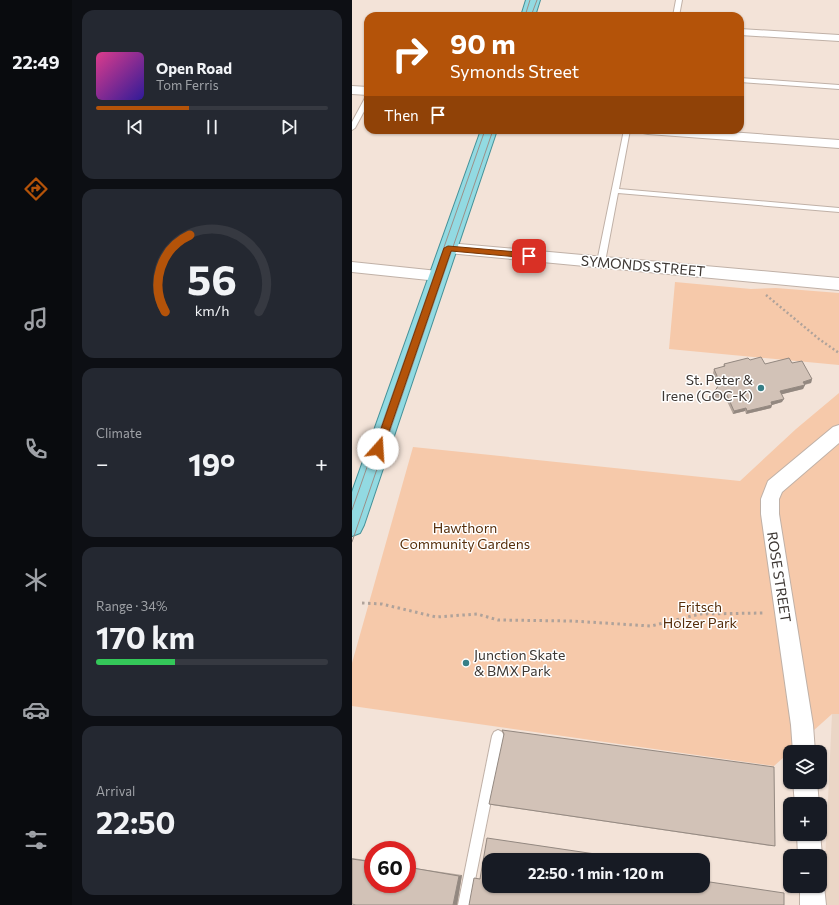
<!DOCTYPE html>
<html lang="en">
<head>
<meta charset="utf-8">
<style>
  :root { --surface:#171b24; --page:#242831; --text:#f1f3f6; --muted:#9ea1a6; --line:#363941; --accent:#b45309 }
  body { margin:0; font-family:Commissioner,sans-serif; background:var(--page); color:var(--text); height:100vh; display:flex; flex-direction:column; font-size:15px; white-space:nowrap }
  * { box-sizing:border-box; margin:0 }
  p { font-size:13px; color:var(--muted) }
  .icon { flex:none; width:22px; height:22px; fill:none; stroke:currentColor; stroke-width:2; stroke-linecap:round; stroke-linejoin:round }
  .map { position:relative; flex:1; overflow:hidden }
  .panel { display:flex; flex-direction:column; gap:10px; padding:10px; background:#0d0f14; width:280px }
  .panel>* { flex:none }
  .top-card { position:absolute; left:12px; top:12px; width:380px; height:122px; border-radius:12px; box-shadow:0 1px 3px #0004; background:#b45309; color:#fff; overflow:hidden }
  .controls { position:absolute; left:431px; top:745px; display:grid; gap:8px }
  .controls a { display:grid; place-items:center; width:44px; height:44px; border-radius:8px; background:var(--surface); box-shadow:0 1px 3px #0004; font-size:20px }
  .speed { position:absolute; left:12px; top:841px; display:flex; gap:8px; font-size:20px; font-weight:700; text-align:center }
  .speed>* { display:grid; place-content:center; width:52px; height:52px; border-radius:50%; background:var(--surface); box-shadow:0 1px 3px #0004; line-height:1 }
  .speed .limit { border:6px solid #d22; background:#fff; color:#111 }
  .pin { position:absolute; display:grid; place-items:center; width:34px; height:34px; color:#fff; margin:-17px; border-radius:8px; box-shadow:0 2px 6px #0006 }
  .me { position:absolute; width:44px; margin:-22px; rotate:19deg; stroke-linejoin:round; filter:drop-shadow(0 0 3px #0008) }
  .turn { display:flex; align-items:center; gap:14px; height:84px; padding:0 20px; font-size:18px }
  .turn .icon { width:52px; height:52px; stroke-width:2.5 }
  .turn b { display:block; font-size:28px; line-height:34px }
  .then { display:flex; align-items:center; height:38px; padding:0 20px; background:#0003; gap:8px; font-size:15px }
  .big { font-size:30px; font-weight:700; line-height:1.1 }
  .panel .tile { flex:1; display:flex; flex-direction:column; justify-content:center; gap:6px; min-width:0; padding:0 14px; border-radius:12px; background:var(--page) }
  .panel .dial { align-items:center; gap:0 }
  .dial svg { height:104px; overflow:visible; fill:none; stroke:var(--line); stroke-width:7; stroke-linecap:round; text-anchor:middle }
  .dial text { fill:var(--text); stroke:none }
  .song { display:flex; align-items:center; gap:12px }
  .cover { width:48px; height:48px; border-radius:6px; background:linear-gradient(135deg,hsl(330 70% 55%),hsl(250 70% 35%)) }
  .played { height:4px; border-radius:2px; background:linear-gradient(90deg,var(--accent) 40%,var(--line) 40%) }
  .keys { display:flex; justify-content:space-around; direction:ltr }
  .heat { display:flex; justify-content:space-between; align-items:center; font-size:22px; direction:ltr }
  .charge { height:6px; border-radius:3px; background:linear-gradient(90deg,#34c759 34%,var(--line) 0) }
  .trip { position:absolute; left:130px; top:853px; width:228px; height:40px; border-radius:12px; background:var(--surface); box-shadow:0 1px 3px #0004; font-weight:700; line-height:40px; text-align:center }
  main { display:flex; flex:1; min-height:0 }
  .menu { display:flex; flex-direction:column; width:72px; justify-content:space-around; align-items:center; background:#090b0e; color:var(--muted) }
  .menu .icon { width:28px; height:28px }
  .menu .current { color:var(--accent) }
  .menu b { font-size:18px; color:var(--text) }
  .map>svg:first-child { display:block }
  .built { fill:#ebd6c6 }
  .green { fill:#f6c9aa }
  .lines { fill:none; stroke-linecap:round; stroke-linejoin:round }
  .lane-casing { stroke:#c0b1a7; stroke-width:2 }
  .street-casing { stroke:#c0b1a7; stroke-width:2 }
  .primary-casing { stroke:#459198; stroke-width:2 }
  .path-far1 { stroke:#afa29a; stroke-width:2.5; stroke-dasharray:2 2.5; stroke-linecap:butt }
  .path { stroke:#afa29a; stroke-width:3; stroke-dasharray:2.5 3.5; stroke-linecap:butt }
  .lane { fill:#fff; fill-rule:evenodd }
  .street { fill:#fff; fill-rule:evenodd }
  .primary { fill:#92dae2; fill-rule:evenodd }
  .tram { stroke:#9b9089; stroke-width:1 }
  .wall { fill:#b5a79d }
  .shaded-wall { fill:#938880 }
  .building { fill:#d2c2b7; stroke:#938880 }
  .route { fill:#b45309; stroke:#753606 }
  .poi-dot { fill:#377f87; stroke:#fff; stroke-width:1.5 }
  .labels { text-anchor:middle; stroke-width:3; stroke-linejoin:round; paint-order:stroke }
  .street-label { font-size:14px; fill:#3d3733; stroke:#fff }
  .poi-label { font-size:14px; fill:#3d3733; stroke:#fff; text-anchor:end }
  .park-label { font-size:14px; fill:#562e0b; stroke:#fff }
</style>
</head>
<body>
<main>
<nav class="menu">
<b>22:49</b>
<svg class="icon current" aria-label="directions" viewBox="0 0 24 24"><path d="M12 3l9 9-9 9-9-9zM9 14v-3h6M13 9l2 2-2 2"/></svg>
<svg class="icon" aria-label="music" viewBox="0 0 24 24"><path d="M9 18V5l10-2v13"/><circle cx="6" cy="18" r="3"/><circle cx="16" cy="16" r="3"/></svg>
<svg class="icon" aria-label="phone" viewBox="0 0 24 24"><path d="M5 4h4l2 5-3 2q2 4 5 5l2-3 5 2v4C11 20 4 13 5 4z"/></svg>
<svg class="icon" aria-label="climate" viewBox="0 0 24 24"><path d="M12 3v18M4 7l16 10M4 17L20 7"/></svg>
<svg class="icon" aria-label="car" viewBox="0 0 24 24"><path d="M5 17H2v-5l4-1 3-4h7l3 4 3 1v5h-3M9 17h6M6 11h13"/><circle cx="7" cy="17" r="2"/><circle cx="17" cy="17" r="2"/></svg>
<svg class="icon" aria-label="filters" viewBox="0 0 24 24"><path d="M4 7h16M4 17h16"/><circle cx="9" cy="7" r="2"/><circle cx="15" cy="17" r="2"/></svg>
</nav>
<section class="panel">
<div class="tile">
<div class="song"><i class="cover"></i><div><b>Open Road</b><p>Tom Ferris</p></div></div>
<div class="played"></div>
<div class="keys"><svg class="icon" aria-label="previous" viewBox="0 0 24 24"><path d="M18 5L8 12l10 7zM5 5v14"/></svg><svg class="icon" aria-label="pause" viewBox="0 0 24 24"><path d="M8 5v14M16 5v14"/></svg><svg class="icon" aria-label="next" viewBox="0 0 24 24"><path d="M6 5l10 7-10 7zM19 5v14"/></svg></div>
</div>
<div class="tile dial"><svg viewBox="0 0 100 80">
<path d="M14 69A42 42 0 1 1 86 69"/>
<path d="M14 69A42 42 0 0 1 33 10" stroke="#b45309"/>
<text x="50" y="56" font-size="32" font-weight="700">56</text>
<text x="50" y="72" font-size="11">km/h</text>
</svg></div>
<div class="tile"><p>Climate</p>
<div class="heat"><a>−</a><b class="big">19°</b><a>+</a></div>
</div>
<div class="tile"><p>Range · 34%</p><b class="big">170 km</b><div class="charge"></div></div>
<div class="tile"><p>Arrival</p><b class="big">22:50</b></div>
</section>
<div class="map">
<svg width="487" height="905" viewBox="0 0 487 905">
  <rect width="100%" height="100%" fill="#f3e3d8"/>
  <path class="built" d="M480 714H487V905H471Z"/>
  <g class="green">
    <path d="M323 282 399 289 424 288 487 293V365L317 349Z"/>
    <path d="M487 393V714H480L422 766 0 706V663L61 447 388 481 444 429Z"/>
  </g>
  <g class="lines">
    <defs>
      <g id="lane">
        <path d="M324 0H330L327 16H321Z"/>
        <path d="M388 78 487 85V89L388 82Z"/>
        <path d="M16 96V104L3 128 0 130V122L13 98Z"/>
        <path d="M272 130H278L267 189 487 208V212L266 193 253 262 252 264H246L245 262Z"/>
        <path d="M146 730 150 732 152 736 118 905H106L140 736 142 732Z"/>
      </g>
      <g id="street">
        <path d="M388 29 487 35V41L388 35Z"/>
        <path d="M0 86 16 87V95L0 94Z"/>
        <path d="M290 130H350L487 140V148L296 134 291 133Z"/>
        <path d="M96 243 487 278V290L96 253 91 252 89 248 91 244Z"/>
        <path d="M0 262 86 271 91 272 94 276 91 280 86 281 0 272Z"/>
        <path d="M487 425V443L430 492 427 499V514L461 725 463 752H441L439 725 409 514V499L416 481 481 427Z"/>
        <path d="M441 782H465L467 804H443Z"/>
        <path d="M468 832 470 856 468 861V856H446L445 834H468Z"/>
        <path d="M468 877 472 886 474 905H448V886H468Z"/>
      </g>
      <g id="primary">
        <path d="M174 0H188L183 16H169Z"/>
        <path d="M129 130H145L12 525 8 533 0 536V492Z"/>
      </g>
    </defs>
    <use href="#lane" class="lane-casing"/>
    <use href="#street" class="street-casing"/>
    <use href="#primary" class="primary-casing"/>
    <path class="path-far1" d="M414 295 467 339 487 353"/>
    <path class="path" d="M10 603 30 604 84 617 125 614 146 620 220 621 299 626 348 614 412 613"/>
    <use href="#lane" class="lane"/>
    <use href="#street" class="street"/>
    <use href="#primary" class="primary"/>
    <g class="tram">
      <path d="M173 16 178 0"/>
      <path d="M179 16 185 0"/>
      <path d="M0 510 133 130"/>
      <path d="M0 542 141 130"/>
    </g>
  </g>
  <g class="wall">
    <path d="M398 360 413 364 440 363 460 379 459 383 453 385 451 389 430 394V402L420 405 419 408 394 414 393 411 381 414 374 399 360 397 361 394 367 385 361 373 362 369 371 367 372 364Z"/>
    <path d="M137 804 423 846H419L140 805Z"/>
    <path d="M0 858 21 861V884H55V867L110 875 105 905 0 904Z"/>
  </g>
  <g class="shaded-wall">
    <path d="M460 379 459 383 449 385 451 382Z"/>
    <path d="M453 385 451 389 427 395 428 391Z"/>
    <path d="M432 399 430 402 420 405 419 408 394 414 395 411 419 402Z"/>
    <path d="M394 408 393 411 381 414 382 411Z"/>
    <path d="M110 875 105 905H101L107 876Z"/>
  </g>
  <g class="building">
    <path d="M409 357 413 364 437 358 440 363 450 361 460 379 451 382 453 385 428 391 432 399 419 402 420 405 395 411 394 408 382 411 375 395 361 394 368 383 362 369 373 366 372 364 396 358 398 360Z"/>
    <path d="M150 730 422 767 423 846 137 804 152 734Z"/>
    <path d="M135 838 277 859V860H137V886H351V881L432 893V905H117L122 878 128 879Z"/>
    <path d="M0 859 21 862V884H55V867L107 876 101 905H4L0 904Z"/>
  </g>
  <path class="route" d="M96 246 177 253 181 256 177 258 99 251 31 449 29 452H23L22 449 92 248Z"/>
  <g class="poi-dot">
    <circle cx="409" cy="388" r="4"/>
    <circle cx="114" cy="663" r="4"/>
  </g>
  <g class="labels">
    <g class="street-label">
      <text transform="translate(291 266) rotate(5)" y="5">SYMONDS STREET</text>
      <text transform="translate(427 577) rotate(81)" y="5">ROSE STREET</text>
    </g>
    <g class="poi-label">
      <text x="401" y="385">St. Peter &amp;<tspan x="401" dy="16">Irene (GOC-K)</tspan></text>
      <text x="122" y="660" text-anchor="start">Junction Skate<tspan x="122" dy="16">&amp; BMX Park</tspan></text>
    </g>
    <g class="park-label">
      <text x="113" y="533">Hawthorn<tspan x="113" dy="16">Community Gardens</tspan></text>
      <text x="348" y="612">Fritsch<tspan x="348" dy="16">Holzer Park</tspan></text>
    </g>
  </g>
</svg>
<div class="controls">
<a><svg class="icon" aria-label="layers" viewBox="0 0 24 24"><path d="M12 4l9 5-9 5-9-5zM3 14l9 5 9-5"/></svg></a>
<a>+</a>
<a>−</a>
</div>
<div class="speed"><div class="limit">60</div></div>
<div class="pin" style="left:177px;top:256px;background:#d93025"><svg class="icon" aria-label="arrive" viewBox="0 0 24 24"><path d="M6 21V4h12l-3 4 3 4H6"/></svg></div>
<svg class="me" style="left:26px;top:449px" viewBox="-20 -20 40 40"><circle r="19" fill="#fff"/><path d="M0-13L10 11 0 6-10 11z" fill="#b45309"/></svg>
<div class="trip">22:50 · 1 min · 120 m</div>
<div class="top-card">
<div class="turn"><svg class="icon" aria-label="right" viewBox="0 0 24 24"><path d="M7 20v-9h11M14 6l5 5-5 5"/></svg><div><b>90 m</b>Symonds Street</div></div>
<div class="then">Then<svg class="icon" aria-label="arrive" viewBox="0 0 24 24"><path d="M6 21V4h12l-3 4 3 4H6"/></svg></div>
</div>
</div>
</main>
</body>
</html>
